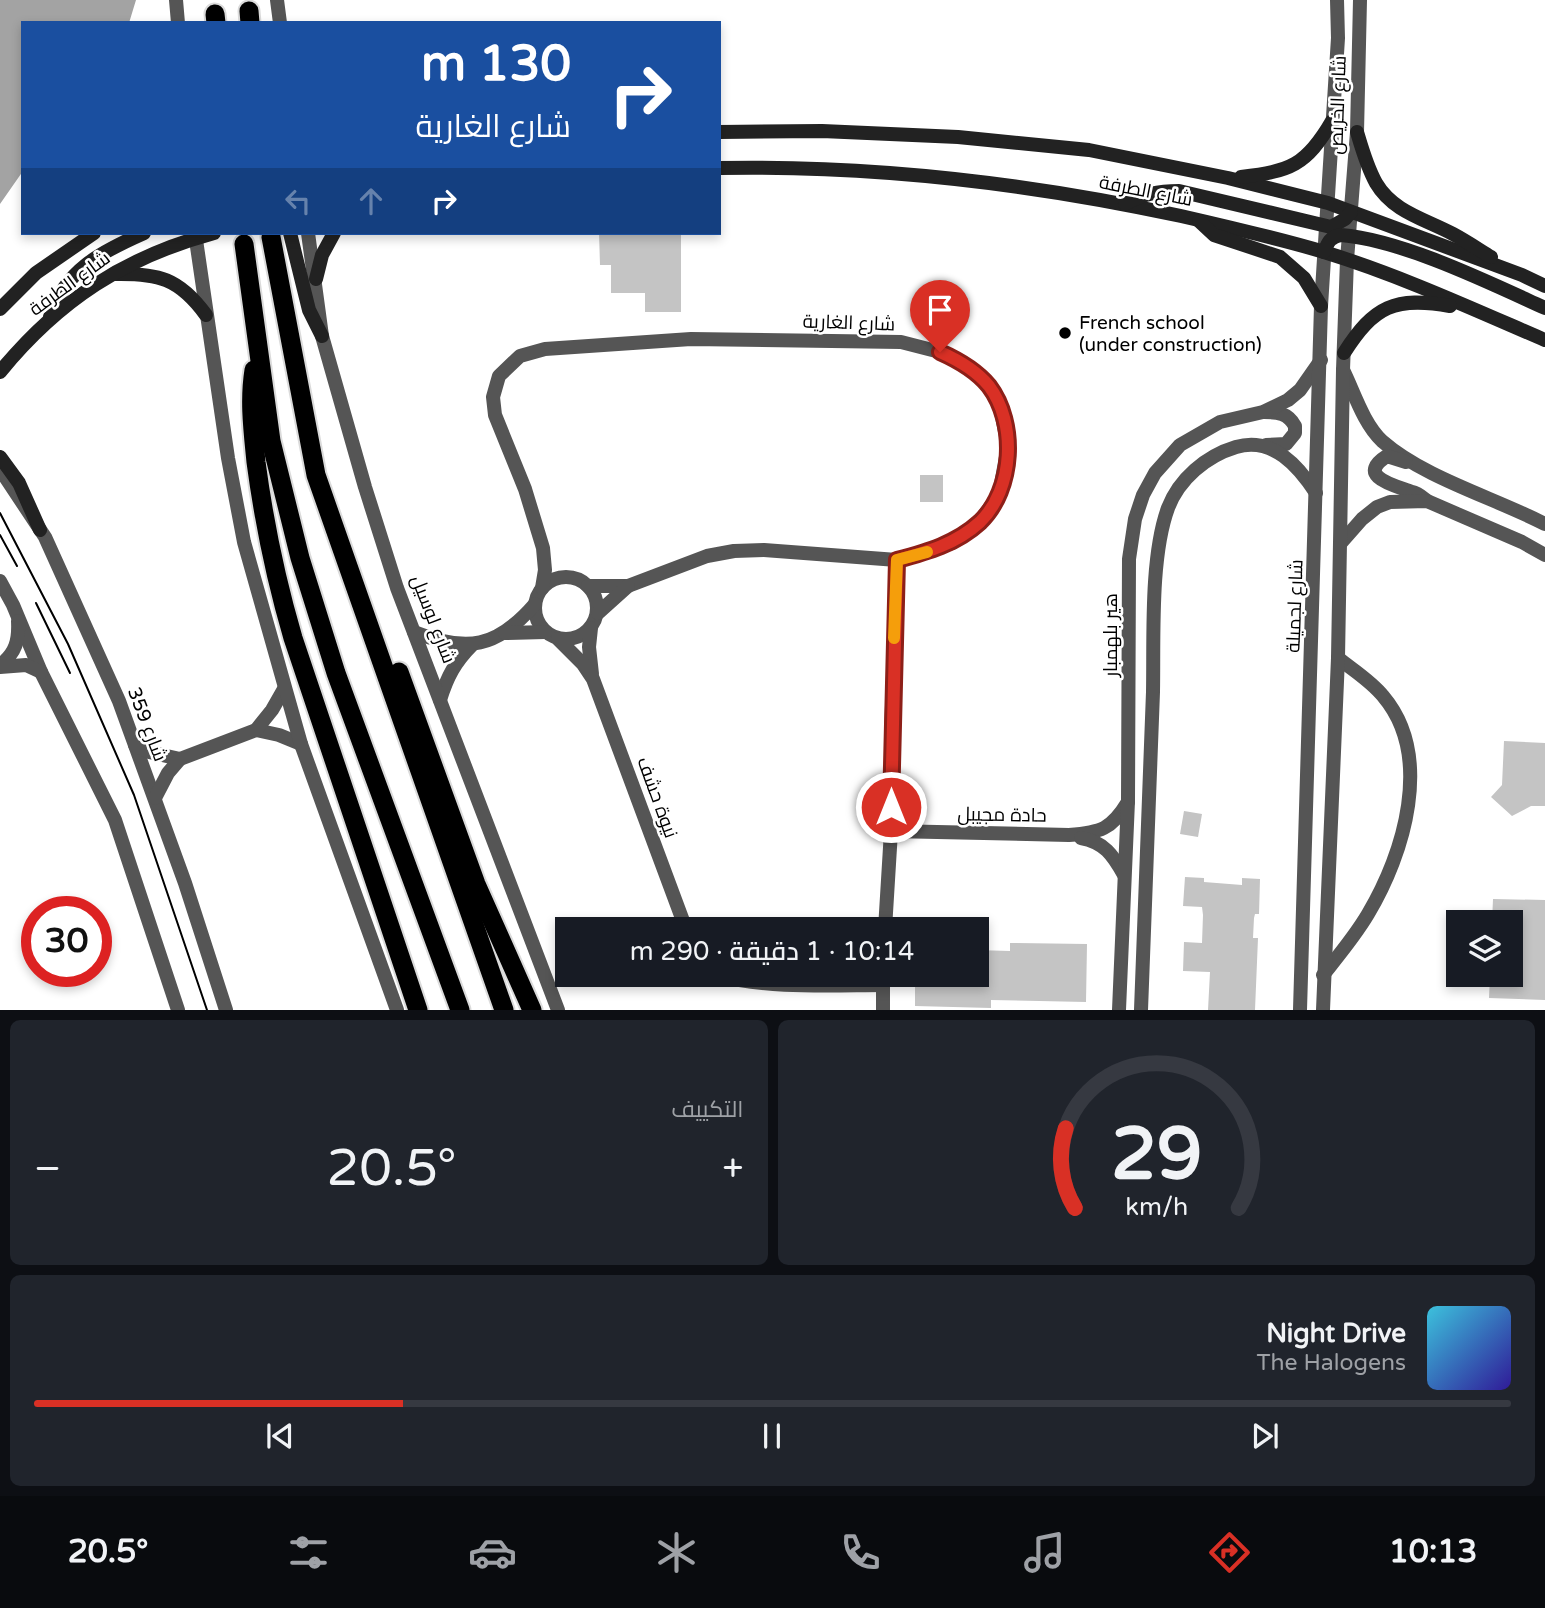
<!DOCTYPE html>
<html lang="ar">
<head>
<meta charset="utf-8">
<style>
  :root { --surface:#171b24; --page:#20242c; --text:#f1f3f6; --muted:#9ea1a6; --line:#363941; --accent:#d93025 }
  body { margin:0; font-family:"Varela Round",Cairo,sans-serif; background:var(--page); color:var(--text); direction:rtl; height:100vh; display:flex; flex-direction:column; font-size:26px; white-space:nowrap }
  * { box-sizing:border-box; margin:0 }
  p { font-size:23px; color:var(--muted) }
  .icon { flex:none; width:38px; height:38px; fill:none; stroke:currentColor; stroke-width:2; stroke-linecap:round; stroke-linejoin:round }
  .map { position:relative; height:1010px; overflow:hidden; direction:ltr }
  .details { display:flex; flex-direction:column; gap:10px; padding:10px; background:#0d0f14; flex:1 }
  .details>* { flex:none }
  .hud { position:absolute; left:21px; top:21px; width:700px; height:214px; border-radius:0px; box-shadow:0 4px 10px #0003; direction:rtl; background:#1a4fa0; color:#fff; overflow:hidden }
  .tools { position:absolute; left:1446px; top:910px; display:grid; gap:14px }
  .tools a { display:grid; place-items:center; width:77px; height:77px; border-radius:0px; background:var(--surface); box-shadow:0 4px 10px #0003; font-size:35px }
  .speed { position:absolute; left:21px; top:896px; display:flex; gap:14px; font-size:35px; font-weight:700; text-align:center }
  .speed>* { display:grid; place-content:center; width:91px; height:91px; border-radius:50%; background:var(--surface); box-shadow:0 4px 10px #0003; line-height:1 }
  .speed .limit { border:10px solid #d22; background:#fff; color:#111 }
  .pin { position:absolute; display:grid; place-items:center; width:60px; height:60px; color:#fff; margin:-72px -30px; border-radius:50% 50% 50% 0; rotate:-45deg; box-shadow:0 0 7px #0007 }
  .pin .icon { rotate:45deg }
  .me { position:absolute; width:77px; margin:-38px; rotate:0deg; stroke-linejoin:round; filter:drop-shadow(0 0 5px #0008) }
  .turn { display:flex; align-items:center; gap:24px; height:147px; padding:0 35px; font-size:32px }
  .turn .icon { width:91px; height:91px; stroke-width:2.5 }
  .turn b { display:block; font-size:49px; line-height:60px }
  .lanes { display:flex; align-items:center; height:66px; padding:0 35px; background:#0003; justify-content:center; gap:35px; direction:ltr }
  .lanes .off { opacity:.35 }
  .big { font-size:52px; font-weight:600; line-height:1.1 }
  .details .card { flex:1; display:flex; flex-direction:column; justify-content:center; gap:10px; min-width:0; padding:0 24px; border-radius:10px; background:var(--page) }
  .details .dial { align-items:center; gap:0 }
  .dial svg { height:182px; overflow:visible; fill:none; stroke:var(--line); stroke-width:7; stroke-linecap:round; text-anchor:middle }
  .dial text { fill:var(--text); stroke:none }
  .song { display:flex; align-items:center; gap:21px }
  .cover { width:84px; height:84px; border-radius:10px; background:linear-gradient(135deg,hsl(190 70% 55%),hsl(250 70% 35%)) }
  .played { height:7px; border-radius:4px; background:linear-gradient(90deg,var(--accent) 25%,var(--line) 25%) }
  .keys { display:flex; justify-content:space-around; direction:ltr }
  .heat { display:flex; justify-content:space-between; align-items:center; font-size:38px; direction:ltr }
  .details .tiles { flex:1; display:grid; gap:10px; grid-template-columns:1fr 1fr }
  .card:last-child { grid-column:span 2 }
  .trip { position:absolute; left:555px; top:917px; width:434px; height:70px; border-radius:0px; background:var(--surface); box-shadow:0 4px 10px #0003; font-weight:600; line-height:70px; text-align:center; direction:rtl }
  .tabs { display:flex; height:112px; justify-content:space-around; align-items:center; background:#090b0e; color:var(--muted) }
  .tabs .icon { width:49px; height:49px }
  .tabs .selected { color:var(--accent) }
  .tabs b { font-size:32px; color:var(--text) }
  .map>svg:first-child { display:block }
  .water { fill:#a3a3a3 }
  .building { fill:#c4c4c4 }
  .lines { fill:none; stroke-linecap:round; stroke-linejoin:round }
  .trunk-casing { stroke:#dbdbdb; stroke-width:23 }
  .minor { stroke:#555; stroke-width:14 }
  .tertiary { stroke:#555; stroke-width:14 }
  .secondary { stroke:#222; stroke-width:14 }
  .trunk { stroke:#000; stroke-width:19 }
  .tram { stroke:#000; stroke-width:2 }
  .route-casing { stroke:#8d1f18; stroke-width:18 }
  .route { stroke:#d93025; stroke-width:12 }
  .slow { stroke:#f59e0b; stroke-width:12 }
  .poi-dot { fill:#000; stroke:#fff; stroke-width:2.5 }
  .labels { text-anchor:middle; stroke-width:5; stroke-linejoin:round; paint-order:stroke }
  .street-label { font-size:19px; fill:#000; stroke:#fff }
  .poi-label { font-size:19px; fill:#000; stroke:#fff; text-anchor:start }
</style>
</head>
<body>
<div class="map">
<svg width="1545" height="1010" viewBox="0 0 1545 1010">
  <rect width="100%" height="100%" fill="#fff"/>
  <path class="water" d="M0 0H136L129 23H23V171L0 204Z"/>
  <g class="building">
    <path d="M599 233H681V312H645V293H611V265H600Z"/>
    <rect x="920" y="475" width="23" height="27"/>
    <path d="M1504 741 1545 743V806H1531L1512 816 1491 797 1502 785Z"/>
    <path d="M1184 811 1202 814 1198 837 1180 834Z"/>
    <path d="M1185 877 1204 878V882L1242 885V878L1260 879 1259 914H1255L1254 918 1253 938H1258L1255 1010H1208L1210 972 1183 971 1184 942 1202 943 1203 915 1202 907 1183 906Z"/>
    <path d="M1493 899 1545 900V1000L1489 998 1490 975H1510V922H1492Z"/>
    <path d="M1010 943 1087 944 1086 1002 991 1000V1008L915 1006V975H976V950L1010 951Z"/>
  </g>
  <g class="lines">
    <defs>
      <g id="trunk">
        <path d="M249 11 250 23"/>
        <path d="M215 14 216 23"/>
        <path d="M271 237 316 475 504 1010"/>
        <path d="M244 244 271 441 300 558 336 673 460 1010"/>
        <path d="M254 370C249 401 253 431 256 462 264 522 276 580 293 638L418 1010"/>
        <path d="M399 672 476 884 532 1010"/>
      </g>
    </defs>
    <use href="#trunk" class="trunk-casing"/>
    <g class="minor">
      <path d="M1343 370C1354 392 1363 423 1382 441 1424 478 1495 498 1545 524"/>
      <path d="M1264 412C1278 412 1288 413 1295 426V433L1286 444 1266 445"/>
      <path d="M1406 462 1387 456C1354 477 1397 486 1412 492 1418 493 1422 497 1427 501"/>
      <path d="M0 469 45 537 119 701 185 883 226 1010"/>
      <path d="M1340 544 1362 519 1377 507 1390 502 1427 501 1522 542 1545 555"/>
      <circle cx="566" cy="608" r="31"/>
      <path d="M0 581 13 605 41 672 115 820 178 1010"/>
      <path d="M542 588 545 570 543 548 525 489 495 415 493 397 499 376 520 356 545 349 691 339 901 342 940 352 971 368 989 386 1000 407 1008 446 999 495 980 521 952 543 897 560 764 550 734 551 707 556 628 586H588"/>
      <path d="M598 613 628 586"/>
      <path d="M591 628 589 647 592 674"/>
      <path d="M414 632C467 653 497 648 535 604"/>
      <path d="M505 633 545 632"/>
      <path d="M558 639 583 664 593 679 686 929"/>
      <path d="M0 665C16 653 19 640 18 621"/>
      <path d="M0 667 26 665 41 672"/>
      <path d="M440 700C447 677 455 662 472 645"/>
      <path d="M256 730 279 735 301 744"/>
      <path d="M135 745 149 752 180 759"/>
      <path d="M155 798 168 773 180 759 256 730 272 710 284 689"/>
      <path d="M891 831 1069 835C1101 832 1111 830 1128 802"/>
      <path d="M1081 838C1104 842 1113 855 1124 875"/>
      <path d="M885 929 891 831V735L897 560"/>
      <path d="M719 975C763 989 836 985 883 985"/>
      <path d="M1323 975C1339 955 1355 936 1368 914 1404 854 1434 756 1383 696 1371 681 1353 670 1338 658"/>
      <path d="M883 1010V975"/>
      <path d="M1119 1010 1128 801 1129 559 1135 519 1143 495 1155 473 1180 445 1220 422 1263 412 1288 400 1300 390 1321 360"/>
      <path d="M1141 1010C1146 904 1150 798 1153 692 1154 639 1150 557 1168 508 1179 479 1206 456 1236 447 1273 436 1299 467 1316 493"/>
    </g>
    <g class="tertiary">
      <path d="M176 0 178 23"/>
      <path d="M277 0 280 23"/>
      <path d="M195 233 228 458 244 542 301 744 397 1010"/>
      <path d="M308 233 322 336 365 487 397 588 558 1010"/>
      <path d="M1300 1010 1321 306 1338 38 1337 0"/>
      <path d="M1323 1010 1338 658 1343 370 1347 260 1357 132 1360 0"/>
    </g>
    <g class="secondary">
      <path d="M719 132 822 131 958 137 1089 150 1228 178 1328 203 1522 275 1545 286"/>
      <path d="M1357 132C1362 149 1367 167 1376 183 1393 212 1425 219 1453 234 1466 241 1478 249 1491 257"/>
      <path d="M719 168C875 165 1028 183 1181 216 1229 227 1277 238 1324 252 1399 275 1473 309 1545 340"/>
      <path d="M1241 177C1290 171 1306 166 1332 121"/>
      <path d="M1125 204C1143 194 1158 191 1179 191L1331 227 1345 219 1351 212"/>
      <path d="M1199 221 1214 235 1280 257 1304 278 1321 306"/>
      <path d="M290 233 309 310 322 336"/>
      <path d="M1324 252C1328 242 1330 237 1341 235 1402 240 1488 282 1545 308"/>
      <path d="M114 274C158 273 179 278 206 315"/>
      <path d="M316 279 322 255 334 233"/>
      <path d="M0 309 36 273 94 233"/>
      <path d="M50 317C65 270 101 252 144 233"/>
      <path d="M1344 353C1374 306 1395 296 1450 306"/>
      <path d="M0 372C59 300 125 257 214 233"/>
      <path d="M0 457 19 483 40 530"/>
    </g>
    <use href="#trunk" class="trunk"/>
    <g class="tram">
      <path d="M0 513 68 644 134 795 207 1010"/>
      <path d="M0 535 17 566"/>
      <path d="M36 603 70 673"/>
    </g>
  </g>
  <g class="lines">
    <defs>
      <path id="route" d="M891 807 897 560C927 552 956 544 980 522 1014 489 1017 423 989 386 976 370 958 360 940 352"/>
    </defs>
    <use href="#route" class="route-casing"/>
    <use href="#route" class="route"/>
    <path class="slow" d="M894 638 897 560 927 552"/>
  </g>
  <circle class="poi-dot" cx="1065" cy="333" r="7"/>
  <g class="labels">
    <g class="street-label">
      <text transform="translate(1337 105) rotate(-88)" y="7">شارع الخريص</text>
      <text transform="translate(1146 190) rotate(11)" y="7">شارع الطرفة</text>
      <text transform="translate(69 283) rotate(-36)" y="7">شارع الطرفة</text>
      <text transform="translate(849 322) rotate(2)" y="7">شارع الغارية</text>
      <text transform="translate(1294 606) rotate(-88)" y="7">شارع لجميلة</text>
      <text transform="translate(434 619) rotate(69)" y="7">شارع لوسيل</text>
      <text transform="translate(1110 635) rotate(-90)" y="7">هير بلهمبار</text>
      <text transform="translate(148 724) rotate(69)" y="7">شارع 359</text>
      <text transform="translate(658 797) rotate(70)" y="7">نيوة حشف</text>
      <text transform="translate(1002 814) rotate(1)" y="7">حادة مجيبل</text>
    </g>
    <g class="poi-label">
      <text x="1079" y="329">French school<tspan x="1079" dy="22">(under construction)</tspan></text>
    </g>
  </g>
</svg>
<div class="tools">
<a><svg class="icon" aria-label="layers" viewBox="0 0 24 24"><path d="M12 4l9 5-9 5-9-5zM3 14l9 5 9-5"/></svg></a>
</div>
<div class="speed"><div class="limit">30</div></div>
<div class="pin" style="left:940px;top:352px;background:#d93025"><svg class="icon" aria-label="arrive" viewBox="0 0 24 24"><path d="M6 21V4h12l-3 4 3 4H6"/></svg></div>
<svg class="me" style="left:891px;top:807px" viewBox="-20 -20 40 40"><circle r="17" fill="#d93025" stroke="#fff" stroke-width="3"/><path d="M0-11L8 9 0 5-8 9z" fill="#fff"/></svg>
<div class="trip">10:14 · 1 دقيقة · 290 m</div>
<div class="hud">
<div class="turn"><svg class="icon" aria-label="right" viewBox="0 0 24 24"><path d="M7 20v-9h11M14 6l5 5-5 5"/></svg><div><b>130 m</b>شارع الغارية</div></div>
<div class="lanes"><svg class="icon off" aria-label="left" viewBox="0 0 24 24"><path d="M17 20v-9H6M10 6l-5 5 5 5"/></svg><svg class="icon off" aria-label="ahead" viewBox="0 0 24 24"><path d="M12 20V5M6 11l6-6 6 6"/></svg><svg class="icon" aria-label="right" viewBox="0 0 24 24"><path d="M7 20v-9h11M14 6l5 5-5 5"/></svg></div>
</div>
</div>
<section class="details">
<div class="tiles">
<div class="card dial"><svg viewBox="0 0 100 80">
<path d="M14 69A42 42 0 1 1 86 69"/>
<path d="M14 69A42 42 0 0 1 10 34" stroke="#d93025"/>
<text x="50" y="56" font-size="32" font-weight="700">29</text>
<text x="50" y="72" font-size="11">km/h</text>
</svg></div>
<div class="card"><p>التكييف</p>
<div class="heat"><a>−</a><b class="big">20.5°</b><a>+</a></div>
</div>
<div class="card">
<div class="song"><i class="cover"></i><div><b>Night Drive</b><p>The Halogens</p></div></div>
<div class="played"></div>
<div class="keys"><svg class="icon" aria-label="previous" viewBox="0 0 24 24"><path d="M18 5L8 12l10 7zM5 5v14"/></svg><svg class="icon" aria-label="pause" viewBox="0 0 24 24"><path d="M8 5v14M16 5v14"/></svg><svg class="icon" aria-label="next" viewBox="0 0 24 24"><path d="M6 5l10 7-10 7zM19 5v14"/></svg></div>
</div>
</div>
</section>
<nav class="tabs">
<b>10:13</b>
<svg class="icon selected" aria-label="directions" viewBox="0 0 24 24"><path d="M12 3l9 9-9 9-9-9zM9 14v-3h6M13 9l2 2-2 2"/></svg>
<svg class="icon" aria-label="music" viewBox="0 0 24 24"><path d="M9 18V5l10-2v13"/><circle cx="6" cy="18" r="3"/><circle cx="16" cy="16" r="3"/></svg>
<svg class="icon" aria-label="phone" viewBox="0 0 24 24"><path d="M5 4h4l2 5-3 2q2 4 5 5l2-3 5 2v4C11 20 4 13 5 4z"/></svg>
<svg class="icon" aria-label="climate" viewBox="0 0 24 24"><path d="M12 3v18M4 7l16 10M4 17L20 7"/></svg>
<svg class="icon" aria-label="car" viewBox="0 0 24 24"><path d="M5 17H2v-5l4-1 3-4h7l3 4 3 1v5h-3M9 17h6M6 11h13"/><circle cx="7" cy="17" r="2"/><circle cx="17" cy="17" r="2"/></svg>
<svg class="icon" aria-label="filters" viewBox="0 0 24 24"><path d="M4 7h16M4 17h16"/><circle cx="9" cy="7" r="2"/><circle cx="15" cy="17" r="2"/></svg>
<b>20.5°</b>
</nav>
</body>
</html>
